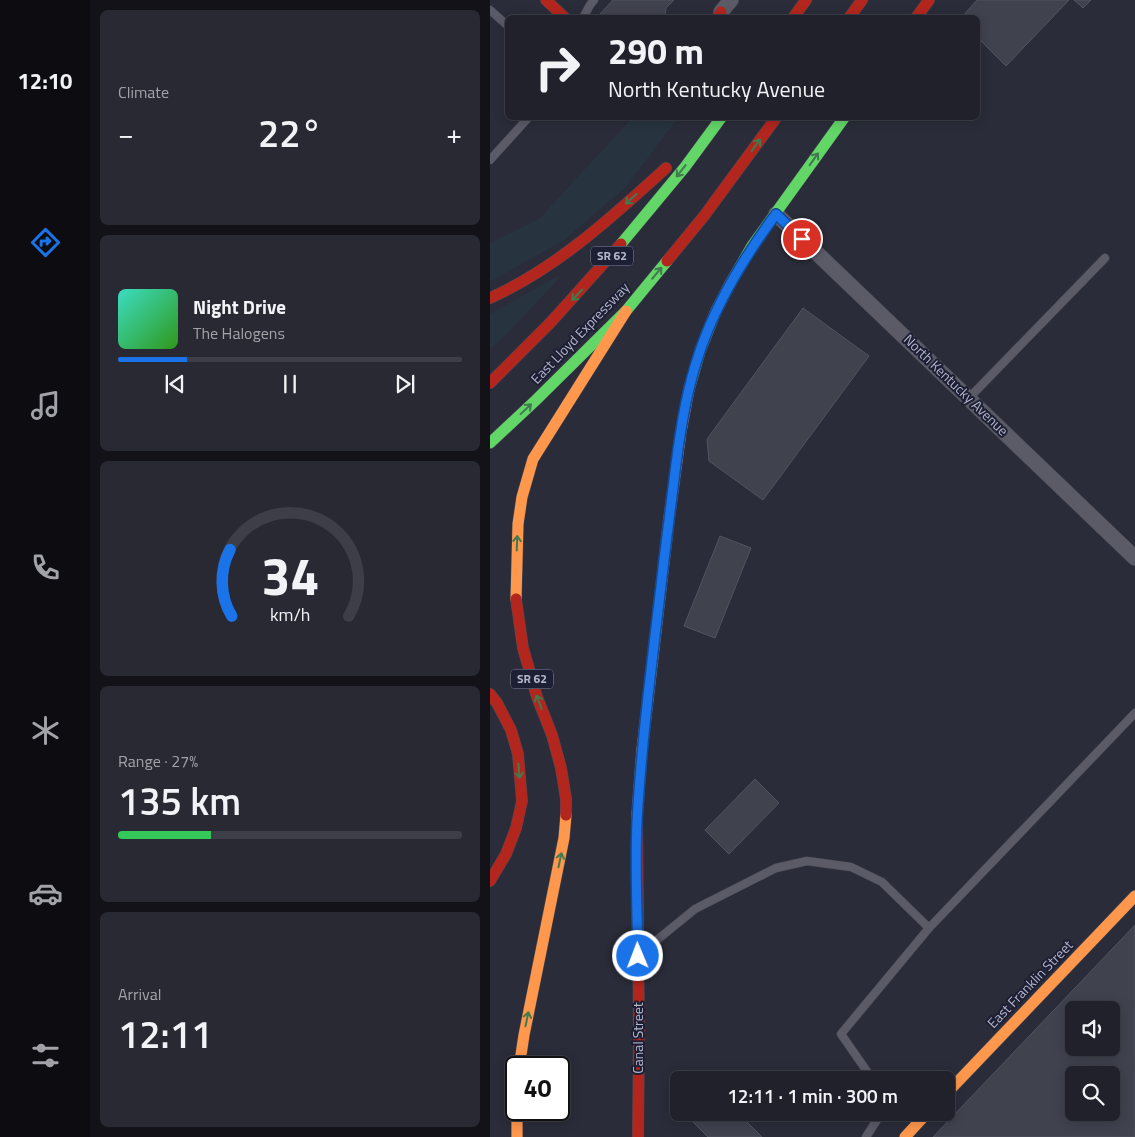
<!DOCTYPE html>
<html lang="en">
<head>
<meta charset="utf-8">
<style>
  :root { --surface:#20212b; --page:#282933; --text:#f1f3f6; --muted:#a2a3a9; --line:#3d3e47; --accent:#1a73e8 }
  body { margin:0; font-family:"Titillium Web",sans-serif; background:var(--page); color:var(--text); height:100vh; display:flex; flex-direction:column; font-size:19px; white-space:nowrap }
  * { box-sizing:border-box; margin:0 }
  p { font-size:16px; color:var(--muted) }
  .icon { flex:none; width:28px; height:28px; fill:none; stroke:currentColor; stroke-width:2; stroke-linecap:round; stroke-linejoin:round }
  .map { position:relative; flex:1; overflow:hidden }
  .drawer { display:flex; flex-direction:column; gap:10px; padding:10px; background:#121218; width:400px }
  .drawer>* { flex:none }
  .banner { position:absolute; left:15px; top:15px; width:475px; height:105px; border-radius:8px; box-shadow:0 2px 12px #0003,0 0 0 1px var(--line); background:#20212b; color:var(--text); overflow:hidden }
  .buttons { position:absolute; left:575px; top:1001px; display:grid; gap:10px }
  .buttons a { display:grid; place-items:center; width:55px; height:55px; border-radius:8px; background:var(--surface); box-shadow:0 2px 12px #0003,0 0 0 1px var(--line); font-size:25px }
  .speed { position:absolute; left:15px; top:1056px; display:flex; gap:10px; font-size:25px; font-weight:700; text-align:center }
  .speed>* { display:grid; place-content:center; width:65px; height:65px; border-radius:50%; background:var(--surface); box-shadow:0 2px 12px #0003,0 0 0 1px var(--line); line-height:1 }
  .speed .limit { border:2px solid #111; border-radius:8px; background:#fff; color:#111 }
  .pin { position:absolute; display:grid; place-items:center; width:42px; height:42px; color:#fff; margin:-21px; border:2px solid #fff; border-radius:50%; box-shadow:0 1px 5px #0007 }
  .me { position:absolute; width:55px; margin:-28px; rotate:359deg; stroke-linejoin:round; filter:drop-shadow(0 0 4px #0008) }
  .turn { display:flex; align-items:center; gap:18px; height:105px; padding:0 20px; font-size:22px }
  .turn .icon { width:65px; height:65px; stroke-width:2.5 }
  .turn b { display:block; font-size:35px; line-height:42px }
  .big { font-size:38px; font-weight:600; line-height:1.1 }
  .drawer .widget { flex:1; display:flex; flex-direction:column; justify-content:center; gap:8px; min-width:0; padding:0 18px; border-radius:8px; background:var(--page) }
  .drawer .dial { align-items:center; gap:0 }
  .dial svg { height:130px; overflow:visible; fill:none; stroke:var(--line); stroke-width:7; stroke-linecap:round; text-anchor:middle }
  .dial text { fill:var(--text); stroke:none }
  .song { display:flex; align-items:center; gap:15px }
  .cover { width:60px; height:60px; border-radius:8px; background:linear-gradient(135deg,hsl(170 70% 55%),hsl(110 70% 35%)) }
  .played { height:5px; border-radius:2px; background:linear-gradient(90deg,var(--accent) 20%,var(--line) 20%) }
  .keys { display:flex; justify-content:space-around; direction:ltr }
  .heat { display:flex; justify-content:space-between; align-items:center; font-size:28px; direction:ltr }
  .charge { height:8px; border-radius:4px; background:linear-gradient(90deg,#34c759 27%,var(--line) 0) }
  .trip { position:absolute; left:180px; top:1071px; width:285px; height:50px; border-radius:8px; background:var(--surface); box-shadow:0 2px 12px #0003,0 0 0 1px var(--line); font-weight:600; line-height:50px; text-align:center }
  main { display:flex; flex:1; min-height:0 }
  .tab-bar { display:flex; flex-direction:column; width:90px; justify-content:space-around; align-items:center; background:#0d0d11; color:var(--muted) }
  .tab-bar .icon { width:35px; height:35px }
  .tab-bar .selected { color:var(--accent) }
  .tab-bar b { font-size:22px; color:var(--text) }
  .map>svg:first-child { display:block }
  .green { fill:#27343f }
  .building { fill:#40424e; stroke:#525361; fill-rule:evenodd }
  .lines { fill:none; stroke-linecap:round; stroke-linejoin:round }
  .lane-casing { stroke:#484953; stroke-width:9 }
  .street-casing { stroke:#484953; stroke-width:16 }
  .fast-casing { stroke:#484953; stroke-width:12 }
  .slow-casing { stroke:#484953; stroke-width:12 }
  .jam-casing { stroke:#484953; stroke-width:12 }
  .lane { stroke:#5a5b67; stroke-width:8 }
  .street { stroke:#5a5b67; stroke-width:15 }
  .fast { stroke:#63d668; stroke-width:11 }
  .slow { stroke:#ff974d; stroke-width:11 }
  .jam { stroke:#b3261e; stroke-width:11 }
  .oneway { stroke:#407a4e }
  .route-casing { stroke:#114b97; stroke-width:12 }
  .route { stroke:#1a73e8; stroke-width:9 }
  .labels { text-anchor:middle; stroke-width:4; stroke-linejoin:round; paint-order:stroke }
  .shield { fill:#1d1f34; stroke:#87899d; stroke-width:1 }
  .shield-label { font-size:12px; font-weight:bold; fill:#b4b6ca }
  .street-label { font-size:14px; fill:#b4b6ca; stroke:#1d1f34 }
</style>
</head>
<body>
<main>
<nav class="tab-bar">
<b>12:10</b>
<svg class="icon selected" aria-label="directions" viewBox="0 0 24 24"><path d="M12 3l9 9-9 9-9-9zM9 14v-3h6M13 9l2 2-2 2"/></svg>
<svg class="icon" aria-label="music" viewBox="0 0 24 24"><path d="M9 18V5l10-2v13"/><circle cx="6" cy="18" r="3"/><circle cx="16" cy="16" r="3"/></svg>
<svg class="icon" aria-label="phone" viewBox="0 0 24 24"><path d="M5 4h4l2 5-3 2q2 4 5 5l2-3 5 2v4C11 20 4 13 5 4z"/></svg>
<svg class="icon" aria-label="climate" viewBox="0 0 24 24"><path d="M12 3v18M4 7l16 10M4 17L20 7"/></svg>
<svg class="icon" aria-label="car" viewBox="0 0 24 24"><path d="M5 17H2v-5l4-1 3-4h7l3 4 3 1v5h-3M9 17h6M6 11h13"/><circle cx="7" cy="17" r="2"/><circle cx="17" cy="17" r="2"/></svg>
<svg class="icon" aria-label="filters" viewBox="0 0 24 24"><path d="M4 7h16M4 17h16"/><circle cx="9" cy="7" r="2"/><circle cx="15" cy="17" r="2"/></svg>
</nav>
<section class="drawer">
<div class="widget"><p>Climate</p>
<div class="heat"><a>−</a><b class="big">22°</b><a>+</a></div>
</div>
<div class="widget">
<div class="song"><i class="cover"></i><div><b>Night Drive</b><p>The Halogens</p></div></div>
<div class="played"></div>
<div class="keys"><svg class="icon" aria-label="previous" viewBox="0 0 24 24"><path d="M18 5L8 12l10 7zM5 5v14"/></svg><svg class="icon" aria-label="pause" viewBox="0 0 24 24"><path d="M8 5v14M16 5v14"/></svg><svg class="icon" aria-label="next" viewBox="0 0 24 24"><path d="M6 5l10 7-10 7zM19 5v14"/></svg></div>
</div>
<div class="widget dial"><svg viewBox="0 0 100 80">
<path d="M14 69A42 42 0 1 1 86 69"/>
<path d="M14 69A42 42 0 0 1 13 28" stroke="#1a73e8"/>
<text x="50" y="56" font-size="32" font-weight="700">34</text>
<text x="50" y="72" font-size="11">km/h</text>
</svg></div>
<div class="widget"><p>Range · 27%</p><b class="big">135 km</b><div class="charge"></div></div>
<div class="widget"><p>Arrival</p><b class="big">12:11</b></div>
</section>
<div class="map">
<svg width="645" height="1137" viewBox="0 0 645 1137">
  <rect width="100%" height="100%" fill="#2a2c39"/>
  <g class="green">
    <path d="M142 118H188L135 188 74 240 0 282V243L49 219Z"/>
    <path d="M71 276 18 333 0 349V314L66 277Z"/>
  </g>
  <g class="building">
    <path d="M123 0H184L176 8 175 18H114L110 14Z"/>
    <path d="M487 0H579L516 66 488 38V18H471Z"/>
    <path d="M584 0H601L593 8Z"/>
    <path d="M313 308 379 356 273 500 219 461 217 439Z"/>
    <path d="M230 536 261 548 225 638 194 626Z"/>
    <path d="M265 779 289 803 239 854 215 830Z"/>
    <path d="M645 925V1137H443ZM584 1010H621V1048H584ZM584 1075H621V1112H584Z"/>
    <path d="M193 1112H247L272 1137H218Z"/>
  </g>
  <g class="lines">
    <defs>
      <g id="lane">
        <path d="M0 10 18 26"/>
        <path d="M93 18 100 5 104 0"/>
        <path d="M0 160 38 118"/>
        <path d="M479 398 615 258"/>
        <path d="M151 953 205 909 286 868 317 861 361 867 392 882 439 928 645 713"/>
        <path d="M383 1080 351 1034 439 928"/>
        <path d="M376 1137 392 1112"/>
      </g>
      <g id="street">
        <path d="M231 12 241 0"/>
        <path d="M286 214 645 558"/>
      </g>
      <g id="fast">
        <path d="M131 244 195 167 231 118"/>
        <path d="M199 389 210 351 226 311 240 284 262 246 354 118"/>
        <path d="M0 443 46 400 136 311 177 261"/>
      </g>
      <g id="slow">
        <path d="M26 599 28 524 32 497 43 459 136 311"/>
        <path d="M147 816 152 750 179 519 191 431 199 389"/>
        <path d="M29 1068 34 1035 74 838 76 815"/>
        <path d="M456 1094 645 896"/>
        <path d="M27 1110V1137"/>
        <path d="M415 1137 438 1112"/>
      </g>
      <g id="jam">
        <path d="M56 0 75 18"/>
        <path d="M227 18 231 12"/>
        <path d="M303 18 316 0"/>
        <path d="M359 18 372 0"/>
        <path d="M426 18 439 0"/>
        <path d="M177 261 214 216 286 118"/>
        <path d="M0 298C67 268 122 217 176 168"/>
        <path d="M0 383 61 322 131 244"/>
        <path d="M26 599 33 648 47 697 62 735 71 768 76 799V815"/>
        <path d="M0 694 7 703 21 730 28 754 32 801 26 828 16 854 0 881"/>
        <path d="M147 816 149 1033 148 1137"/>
      </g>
    </defs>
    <use href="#lane" class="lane-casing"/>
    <use href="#street" class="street-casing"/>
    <use href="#fast" class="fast-casing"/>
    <use href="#slow" class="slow-casing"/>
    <use href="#jam" class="jam-casing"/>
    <use href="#lane" class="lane"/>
    <use href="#street" class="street"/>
    <use href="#fast" class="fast"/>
    <use href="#slow" class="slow"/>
    <use href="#jam" class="jam"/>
  </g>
  <defs><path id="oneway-shaft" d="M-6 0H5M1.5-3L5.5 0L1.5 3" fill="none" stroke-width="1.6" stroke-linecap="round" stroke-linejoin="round" transform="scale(1.25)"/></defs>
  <g class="oneway">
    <use href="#oneway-shaft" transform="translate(266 145) rotate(-54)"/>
    <use href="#oneway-shaft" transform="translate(324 159) rotate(-55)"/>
    <use href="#oneway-shaft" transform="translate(191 171) rotate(128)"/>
    <use href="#oneway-shaft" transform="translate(141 199) rotate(138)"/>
    <use href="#oneway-shaft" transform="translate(167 273) rotate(-50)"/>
    <use href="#oneway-shaft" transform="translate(87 295) rotate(133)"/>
    <use href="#oneway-shaft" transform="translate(36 409) rotate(-43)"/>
    <use href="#oneway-shaft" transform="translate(27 543) rotate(-88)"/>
    <use href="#oneway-shaft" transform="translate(49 702) rotate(-111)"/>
    <use href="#oneway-shaft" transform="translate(29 771) rotate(86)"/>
    <use href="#oneway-shaft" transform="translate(70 860) rotate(-78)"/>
    <use href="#oneway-shaft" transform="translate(37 1019) rotate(-78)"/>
  </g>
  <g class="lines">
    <defs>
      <path id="route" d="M148 956C147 911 145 866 147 821 152 734 164 647 174 560 178 528 182 496 186 464 191 426 197 388 210 351 227 301 255 256 286 214L312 239"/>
    </defs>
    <use href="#route" class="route-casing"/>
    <use href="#route" class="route"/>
  </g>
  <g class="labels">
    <g class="shield">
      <rect x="101" y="246.5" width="42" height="19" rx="4"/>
      <rect x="21" y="669.5" width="42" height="19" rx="4"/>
    </g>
    <g class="shield-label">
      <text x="122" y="260">SR 62</text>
      <text x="42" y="683">SR 62</text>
    </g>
    <g class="street-label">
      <text transform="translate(90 333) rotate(-46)" y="5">East Lloyd Expressway</text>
      <text transform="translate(466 385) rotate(44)" y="5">North Kentucky Avenue</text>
      <text transform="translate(540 984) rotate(-46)" y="5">East Franklin Street</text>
      <text transform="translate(148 1038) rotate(-90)" y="5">Canal Street</text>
    </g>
  </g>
</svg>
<div class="buttons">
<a><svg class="icon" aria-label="sound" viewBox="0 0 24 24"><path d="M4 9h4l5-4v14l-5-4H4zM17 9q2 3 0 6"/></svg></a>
<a><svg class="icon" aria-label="search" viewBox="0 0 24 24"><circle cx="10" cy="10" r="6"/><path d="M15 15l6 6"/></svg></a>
</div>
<div class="speed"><div class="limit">40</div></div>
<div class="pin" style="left:312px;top:239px;background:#d93025"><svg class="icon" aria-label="arrive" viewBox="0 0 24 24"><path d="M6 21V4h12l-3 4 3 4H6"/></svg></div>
<svg class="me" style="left:148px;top:956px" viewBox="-20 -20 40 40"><circle r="17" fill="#1a73e8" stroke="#fff" stroke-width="3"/><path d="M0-11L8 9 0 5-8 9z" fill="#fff"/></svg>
<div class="trip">12:11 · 1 min · 300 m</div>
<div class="banner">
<div class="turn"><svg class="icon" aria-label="right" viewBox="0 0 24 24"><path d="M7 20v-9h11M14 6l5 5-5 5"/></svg><div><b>290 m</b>North Kentucky Avenue</div></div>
</div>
</div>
</main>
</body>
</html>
